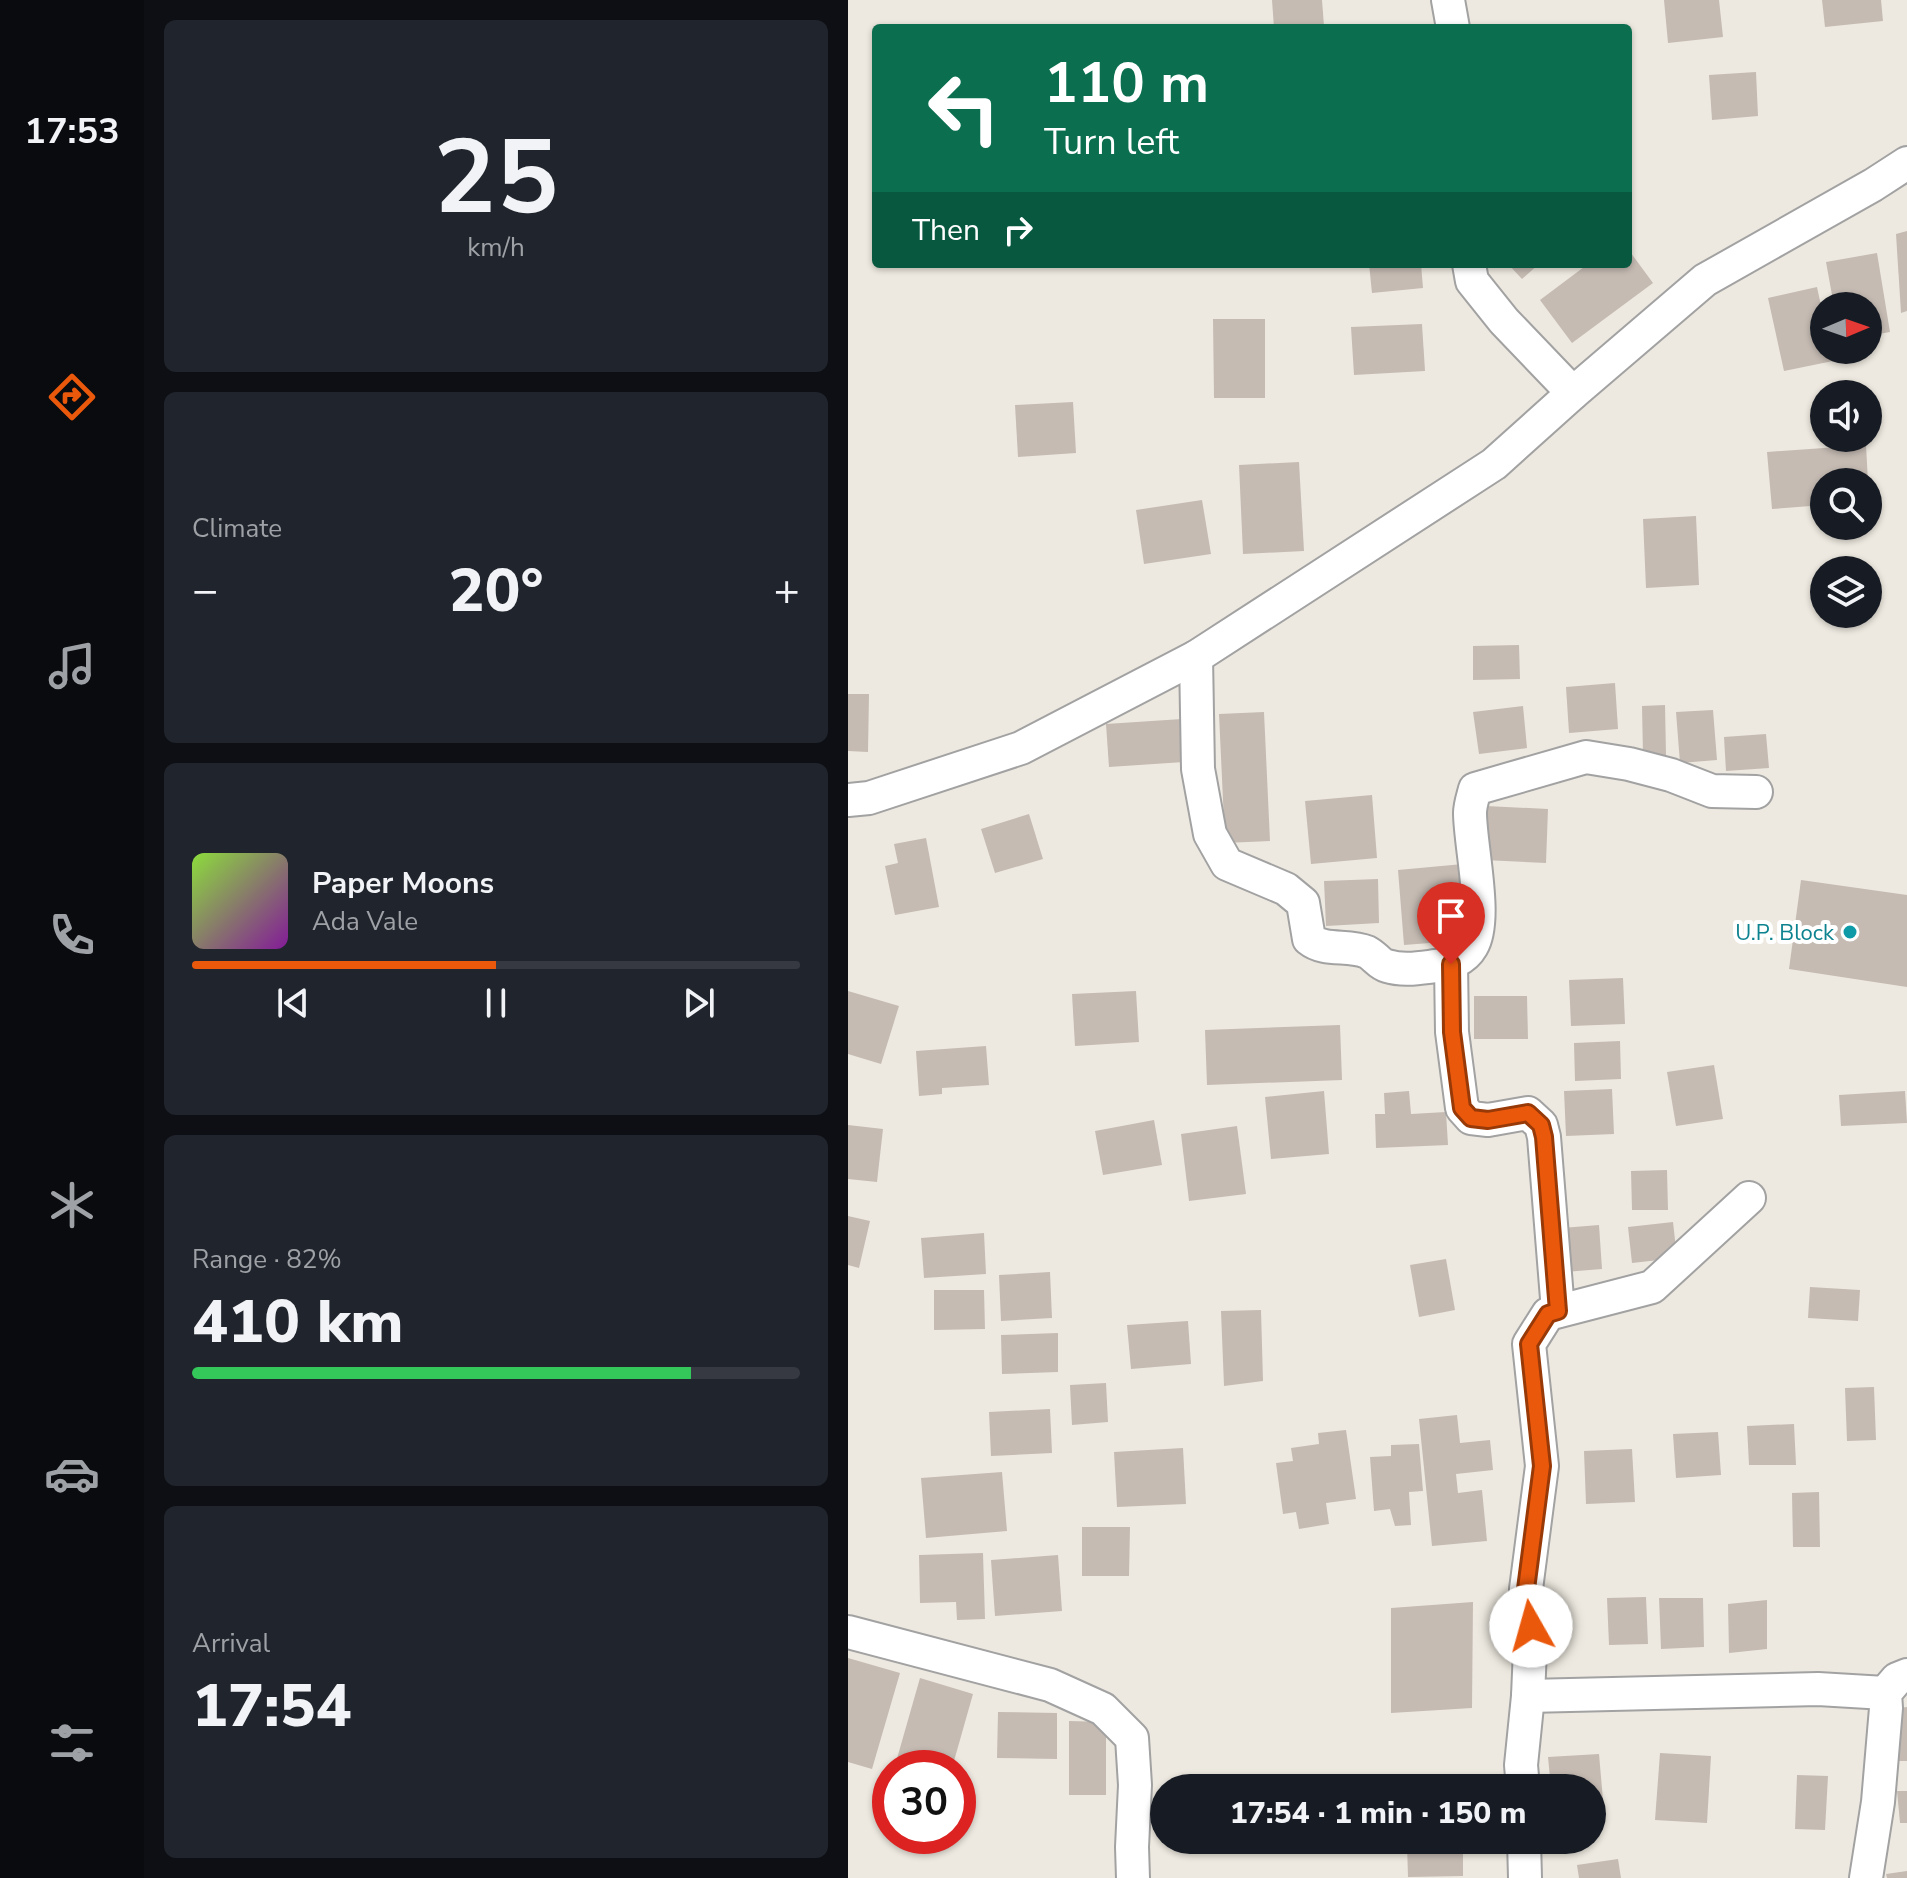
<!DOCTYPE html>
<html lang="en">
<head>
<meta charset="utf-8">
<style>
  :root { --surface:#171b24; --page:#20242c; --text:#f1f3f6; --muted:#9ea1a6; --line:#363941; --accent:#ea580c }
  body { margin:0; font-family:"Nunito Sans",sans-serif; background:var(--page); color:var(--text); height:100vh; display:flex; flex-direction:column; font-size:30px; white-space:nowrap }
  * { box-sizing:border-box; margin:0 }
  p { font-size:26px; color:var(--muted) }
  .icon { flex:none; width:44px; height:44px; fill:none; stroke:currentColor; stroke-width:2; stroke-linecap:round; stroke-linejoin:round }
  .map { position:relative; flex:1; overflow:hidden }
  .drawer { display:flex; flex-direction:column; gap:20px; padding:20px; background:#0d0f14; width:704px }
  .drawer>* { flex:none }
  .top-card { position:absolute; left:24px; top:24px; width:760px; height:244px; border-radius:8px; box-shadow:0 2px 6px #0004; background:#0b6e4f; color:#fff; overflow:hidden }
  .needle { width:52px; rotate:88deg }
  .fabs { position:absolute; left:962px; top:292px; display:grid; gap:16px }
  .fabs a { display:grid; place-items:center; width:72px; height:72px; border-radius:50%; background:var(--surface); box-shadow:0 2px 6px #0004; font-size:40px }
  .speed { position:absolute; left:24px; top:1750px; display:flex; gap:16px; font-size:40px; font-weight:700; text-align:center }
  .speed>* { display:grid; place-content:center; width:104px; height:104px; border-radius:50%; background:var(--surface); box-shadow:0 2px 6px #0004; line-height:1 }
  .speed .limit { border:12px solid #d22; background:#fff; color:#111 }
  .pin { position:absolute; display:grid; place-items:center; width:68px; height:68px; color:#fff; margin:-82px -34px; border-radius:50% 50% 50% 0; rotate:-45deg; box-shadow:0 0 8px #0007 }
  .pin .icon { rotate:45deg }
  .me { position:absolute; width:88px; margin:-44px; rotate:353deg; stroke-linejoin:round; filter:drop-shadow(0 0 6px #0008) }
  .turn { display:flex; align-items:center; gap:28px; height:168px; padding:0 40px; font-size:36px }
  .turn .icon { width:104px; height:104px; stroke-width:2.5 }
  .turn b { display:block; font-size:56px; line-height:68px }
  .then { display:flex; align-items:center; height:76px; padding:0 40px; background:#0003; gap:16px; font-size:30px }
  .big { font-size:60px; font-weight:800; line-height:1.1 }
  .drawer .widget { flex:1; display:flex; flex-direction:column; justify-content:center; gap:12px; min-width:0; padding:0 28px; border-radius:12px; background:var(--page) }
  .drawer .dial { align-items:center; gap:0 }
  .dial b { font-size:104px; line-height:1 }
  .song { display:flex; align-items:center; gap:24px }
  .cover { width:96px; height:96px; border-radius:12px; background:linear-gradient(135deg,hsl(90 70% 55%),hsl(290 70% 35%)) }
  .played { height:8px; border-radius:4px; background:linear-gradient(90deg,var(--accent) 50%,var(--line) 50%) }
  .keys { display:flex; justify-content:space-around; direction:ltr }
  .heat { display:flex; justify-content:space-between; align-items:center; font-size:44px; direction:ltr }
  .charge { height:12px; border-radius:6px; background:linear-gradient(90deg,#34c759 82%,var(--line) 0) }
  .trip { position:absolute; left:302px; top:1774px; width:456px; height:80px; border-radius:40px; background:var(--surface); box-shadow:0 2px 6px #0004; font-weight:800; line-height:80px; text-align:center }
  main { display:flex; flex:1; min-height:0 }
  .tabs { display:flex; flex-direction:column; width:144px; justify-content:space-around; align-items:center; background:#090b0e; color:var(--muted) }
  .tabs .icon { width:56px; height:56px }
  .tabs .on { color:var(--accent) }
  .tabs b { font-size:36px; color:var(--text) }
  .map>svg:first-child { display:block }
  .building { fill:#c5bbb3 }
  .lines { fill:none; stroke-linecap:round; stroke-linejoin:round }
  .street-casing { stroke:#a2a2a2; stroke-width:36 }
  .street { stroke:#fff; stroke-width:32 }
  .route-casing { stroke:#983908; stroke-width:20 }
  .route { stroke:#ea580c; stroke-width:14 }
  .culture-dot { fill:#0f9aa8; stroke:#fff; stroke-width:3 }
  .labels { text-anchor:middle; stroke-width:8; stroke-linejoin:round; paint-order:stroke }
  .culture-label { font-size:22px; fill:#0d838f; stroke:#fff; text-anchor:end }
</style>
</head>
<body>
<main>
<nav class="tabs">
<b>17:53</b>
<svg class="icon on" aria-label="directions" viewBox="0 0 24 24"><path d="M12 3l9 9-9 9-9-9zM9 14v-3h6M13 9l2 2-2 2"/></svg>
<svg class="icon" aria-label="music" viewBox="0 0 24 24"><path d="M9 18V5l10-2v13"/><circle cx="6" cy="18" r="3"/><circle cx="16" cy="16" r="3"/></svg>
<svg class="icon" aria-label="phone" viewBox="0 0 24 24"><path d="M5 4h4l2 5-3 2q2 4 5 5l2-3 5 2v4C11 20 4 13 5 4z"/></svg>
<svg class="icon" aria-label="climate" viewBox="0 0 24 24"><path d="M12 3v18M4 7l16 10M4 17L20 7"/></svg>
<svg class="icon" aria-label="car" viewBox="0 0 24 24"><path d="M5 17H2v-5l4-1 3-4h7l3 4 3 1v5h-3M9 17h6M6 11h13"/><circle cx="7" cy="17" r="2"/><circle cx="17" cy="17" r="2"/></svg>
<svg class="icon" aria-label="filters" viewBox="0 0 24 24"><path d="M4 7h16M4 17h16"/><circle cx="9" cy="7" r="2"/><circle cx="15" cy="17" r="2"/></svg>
</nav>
<section class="drawer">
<div class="widget dial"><b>25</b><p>km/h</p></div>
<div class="widget"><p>Climate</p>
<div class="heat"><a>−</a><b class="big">20°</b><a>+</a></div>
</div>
<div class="widget">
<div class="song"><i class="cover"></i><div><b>Paper Moons</b><p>Ada Vale</p></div></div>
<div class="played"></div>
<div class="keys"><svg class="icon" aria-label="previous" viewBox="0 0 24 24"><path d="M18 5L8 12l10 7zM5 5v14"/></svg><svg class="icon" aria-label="pause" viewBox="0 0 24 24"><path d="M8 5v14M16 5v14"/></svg><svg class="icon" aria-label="next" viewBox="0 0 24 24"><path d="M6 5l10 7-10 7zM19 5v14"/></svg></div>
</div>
<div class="widget"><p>Range · 82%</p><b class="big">410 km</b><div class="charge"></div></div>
<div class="widget"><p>Arrival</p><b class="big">17:54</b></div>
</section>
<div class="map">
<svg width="1059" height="1878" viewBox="0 0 1059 1878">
  <rect width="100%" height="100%" fill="#ede9e0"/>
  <g class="building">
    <path d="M424 0H474L476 26 426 28Z"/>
    <path d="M816 0H871L875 37 820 43Z"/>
    <path d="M974 0H1033L1035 21 977 27Z"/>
    <path d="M908 72 910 116 864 120 861 75Z"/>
    <path d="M1059 231V311L1053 313 1048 234Z"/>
    <path d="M780 249 805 283 724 343 692 300 740 264H780Z"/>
    <path d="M1029 253 1042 332 1020 336V306H986L978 262Z"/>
    <path d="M521 264H573L575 288 524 293Z"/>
    <path d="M660 264H691L674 279Z"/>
    <path d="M969 287 976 320V350H982L985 361 936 371 920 298Z"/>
    <path d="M365 319H417V398H366Z"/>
    <path d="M574 324 577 371 506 375 503 327Z"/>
    <path d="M225 402 228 453 170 457 167 405Z"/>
    <path d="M1018 445 1020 482H976V505L924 509 919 452Z"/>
    <path d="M451 462 456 551 395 554 391 465Z"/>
    <path d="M354 500 363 554 296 564 288 510Z"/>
    <path d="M848 516 851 585 798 588 795 519Z"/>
    <path d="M671 645 672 679 625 680V646Z"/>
    <path d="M767 683 770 729 721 733 718 687Z"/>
    <path d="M0 694H21L20 752 0 751Z"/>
    <path d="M817 705 818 755 795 756 794 706Z"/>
    <path d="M675 706 679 748 631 754 625 712Z"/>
    <path d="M865 710 869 760 832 763 828 712Z"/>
    <path d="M416 712 422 841 377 843 371 714Z"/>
    <path d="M334 719 336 762 261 767 258 724Z"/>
    <path d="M918 734 921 768 878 771 876 737Z"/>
    <path d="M524 795 529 858 463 864 457 801Z"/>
    <path d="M638 806 700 809 698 863 636 860Z"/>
    <path d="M181 814 195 859 147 873 133 829Z"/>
    <path d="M78 838 91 907 47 915 37 866 50 863 46 844Z"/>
    <path d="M615 864 621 940 556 945 550 870Z"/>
    <path d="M530 879 531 923 478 926 476 881Z"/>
    <path d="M953 880 1059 895V987L941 969Z"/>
    <path d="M775 978 777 1024 723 1026 721 980Z"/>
    <path d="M0 991 51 1006 33 1064 0 1054Z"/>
    <path d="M288 991 291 1042 227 1046 224 994Z"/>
    <path d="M626 996H679L680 1039H626Z"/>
    <path d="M492 1025 494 1080 359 1085 357 1030Z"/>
    <path d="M772 1041 773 1079 727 1081 726 1043Z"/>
    <path d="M138 1046 141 1085 94 1088V1094L71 1096 68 1051Z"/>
    <path d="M866 1065 875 1119 828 1126 819 1072Z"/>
    <path d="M764 1089 766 1134 718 1136 716 1091Z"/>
    <path d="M476 1091 481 1154 423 1159 417 1097Z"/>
    <path d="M561 1091 563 1114 598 1112 600 1145 528 1148 527 1114H537L536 1093Z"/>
    <path d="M1057 1091 1059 1123 993 1126 991 1095Z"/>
    <path d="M306 1120 314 1165 255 1175 247 1131Z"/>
    <path d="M0 1125 35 1129 29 1182 0 1179Z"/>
    <path d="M389 1126 398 1194 341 1201 333 1134Z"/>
    <path d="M819 1170 820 1210H784L783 1171Z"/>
    <path d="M0 1216 22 1221 11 1268 0 1265Z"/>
    <path d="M825 1222 829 1258 784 1263 780 1227Z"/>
    <path d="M751 1225 754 1269 717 1272 714 1228Z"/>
    <path d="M136 1233 138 1274 76 1278 73 1238Z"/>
    <path d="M598 1259 607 1310 571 1317 562 1265Z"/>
    <path d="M202 1272 204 1318 153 1321 151 1275Z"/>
    <path d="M962 1287 1012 1290 1010 1321 960 1318Z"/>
    <path d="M86 1290H136L137 1329 86 1330Z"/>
    <path d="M413 1310 415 1381 376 1386 373 1311Z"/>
    <path d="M340 1321 343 1364 283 1369 279 1325Z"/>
    <path d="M210 1333V1372L154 1374 153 1335Z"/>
    <path d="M258 1383 260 1422 224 1425 222 1385Z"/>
    <path d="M1026 1387 1028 1440 999 1441 997 1388Z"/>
    <path d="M202 1409 204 1453 143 1456 141 1412Z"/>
    <path d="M609 1415 612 1443 642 1440 645 1470 608 1474 610 1493 634 1490 639 1541 584 1546 571 1419Z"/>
    <path d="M946 1424 948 1465H901L899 1426Z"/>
    <path d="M498 1430 508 1499 478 1503 481 1524 451 1529 448 1512 435 1514 428 1463 445 1461 443 1448 471 1444 470 1433Z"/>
    <path d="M870 1432 873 1475 828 1478 825 1434Z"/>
    <path d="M571 1444 575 1491 561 1492 563 1525 547 1526 542 1509 526 1511 522 1457 543 1456V1445Z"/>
    <path d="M335 1448 338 1504 269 1507 266 1452Z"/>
    <path d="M784 1449 787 1502 738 1504 736 1451Z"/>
    <path d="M154 1472 159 1531 78 1538 73 1478Z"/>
    <path d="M971 1492 972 1547H945L944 1493Z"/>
    <path d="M234 1527H282L281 1576H234Z"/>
    <path d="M135 1553 137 1619 109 1620 108 1602 72 1603 71 1555Z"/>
    <path d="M210 1555 214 1611 147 1616 143 1560Z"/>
    <path d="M798 1597 800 1644 761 1645 759 1598Z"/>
    <path d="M811 1598H855L856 1647 813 1649Z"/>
    <path d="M919 1600V1649L881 1653 880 1604Z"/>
    <path d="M625 1602 624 1708 543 1713V1608Z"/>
    <path d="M0 1658 52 1673 24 1769 0 1762Z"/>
    <path d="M72 1678 125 1694 104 1768H70L48 1762Z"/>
    <path d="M1059 1707V1761H1049L1044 1709Z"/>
    <path d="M150 1712 209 1713V1759L149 1758Z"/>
    <path d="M221 1721 258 1722V1795H221Z"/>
    <path d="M812 1753 863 1756 859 1823 807 1820Z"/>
    <path d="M751 1754 755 1800 744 1801V1788H703L700 1757Z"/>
    <path d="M949 1775 980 1776 977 1830 947 1829Z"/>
    <path d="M1049 1791H1059V1823H1052Z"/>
    <path d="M506 1840H615V1876L560 1877 559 1845 506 1846Z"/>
    <path d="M770 1859 773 1878H731L729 1865Z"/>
    <path d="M1059 1871V1878H1039L1038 1874Z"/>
  </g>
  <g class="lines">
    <defs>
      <g id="street">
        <path d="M600 0 605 28"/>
        <path d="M621 264 624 281 656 321 725 393"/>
        <path d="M348 657 350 769 362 834 379 864 438 889 455 903 461 939C477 952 500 944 519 952 527 956 531 964 539 966 555 971 571 968 588 966 602 964 616 960 624 946 640 920 622 845 622 813 622 805 625 797 627 789L738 757 781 764 823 775 864 791 908 792"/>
        <path d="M0 800 21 798 173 748 348 657 646 464 725 393 857 280 1025 185 1059 163"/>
        <path d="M603 964 604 1032 614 1108 623 1118 640 1120 680 1113 693 1125 696 1137 710 1311"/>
        <path d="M0 1632 202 1685 255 1709 284 1738 287 1785 284 1847 285 1878"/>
        <path d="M680 1696 970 1689 1037 1693"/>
        <path d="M675 1788 673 1765 680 1696 683 1626 678 1589 694 1466 681 1344 700 1314 804 1287 901 1198"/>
        <path d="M676 1840 677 1878"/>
        <path d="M1018 1878 1030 1802 1038 1708 1037 1693 1049 1679 1059 1675"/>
      </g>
    </defs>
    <use href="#street" class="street-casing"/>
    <use href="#street" class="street"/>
  </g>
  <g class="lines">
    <defs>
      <path id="route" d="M603 964 604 1032 614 1108 623 1118 640 1120 680 1113 693 1125 696 1137 710 1311 700 1314 681 1344 694 1466 678 1589 683 1626"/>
    </defs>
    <use href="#route" class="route-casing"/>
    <use href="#route" class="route"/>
  </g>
  <circle class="culture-dot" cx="1002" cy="932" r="8"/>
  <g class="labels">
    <g class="culture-label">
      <text x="986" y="940">U.P. Block</text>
    </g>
  </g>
</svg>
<div class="fabs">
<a><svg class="needle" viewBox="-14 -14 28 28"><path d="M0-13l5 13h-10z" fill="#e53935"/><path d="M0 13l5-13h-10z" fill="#9ea1a6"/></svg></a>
<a><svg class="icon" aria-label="sound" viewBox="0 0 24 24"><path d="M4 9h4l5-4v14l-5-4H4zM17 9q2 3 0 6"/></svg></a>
<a><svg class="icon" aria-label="search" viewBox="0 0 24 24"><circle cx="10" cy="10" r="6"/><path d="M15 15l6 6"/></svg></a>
<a><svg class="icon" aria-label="layers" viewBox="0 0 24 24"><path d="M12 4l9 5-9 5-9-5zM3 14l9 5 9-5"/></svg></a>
</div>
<div class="speed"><div class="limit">30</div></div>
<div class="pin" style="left:603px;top:964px;background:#d93025"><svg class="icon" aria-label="arrive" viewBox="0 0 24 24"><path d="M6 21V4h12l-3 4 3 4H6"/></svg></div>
<svg class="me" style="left:683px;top:1626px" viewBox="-20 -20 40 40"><circle r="19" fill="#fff"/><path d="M0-13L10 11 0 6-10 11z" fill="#ea580c"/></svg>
<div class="trip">17:54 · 1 min · 150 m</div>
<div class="top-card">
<div class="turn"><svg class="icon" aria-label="left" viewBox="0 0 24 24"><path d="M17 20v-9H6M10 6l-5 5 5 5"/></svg><div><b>110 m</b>Turn left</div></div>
<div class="then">Then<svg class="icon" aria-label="right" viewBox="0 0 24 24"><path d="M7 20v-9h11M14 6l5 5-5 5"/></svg></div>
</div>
</div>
</main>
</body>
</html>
